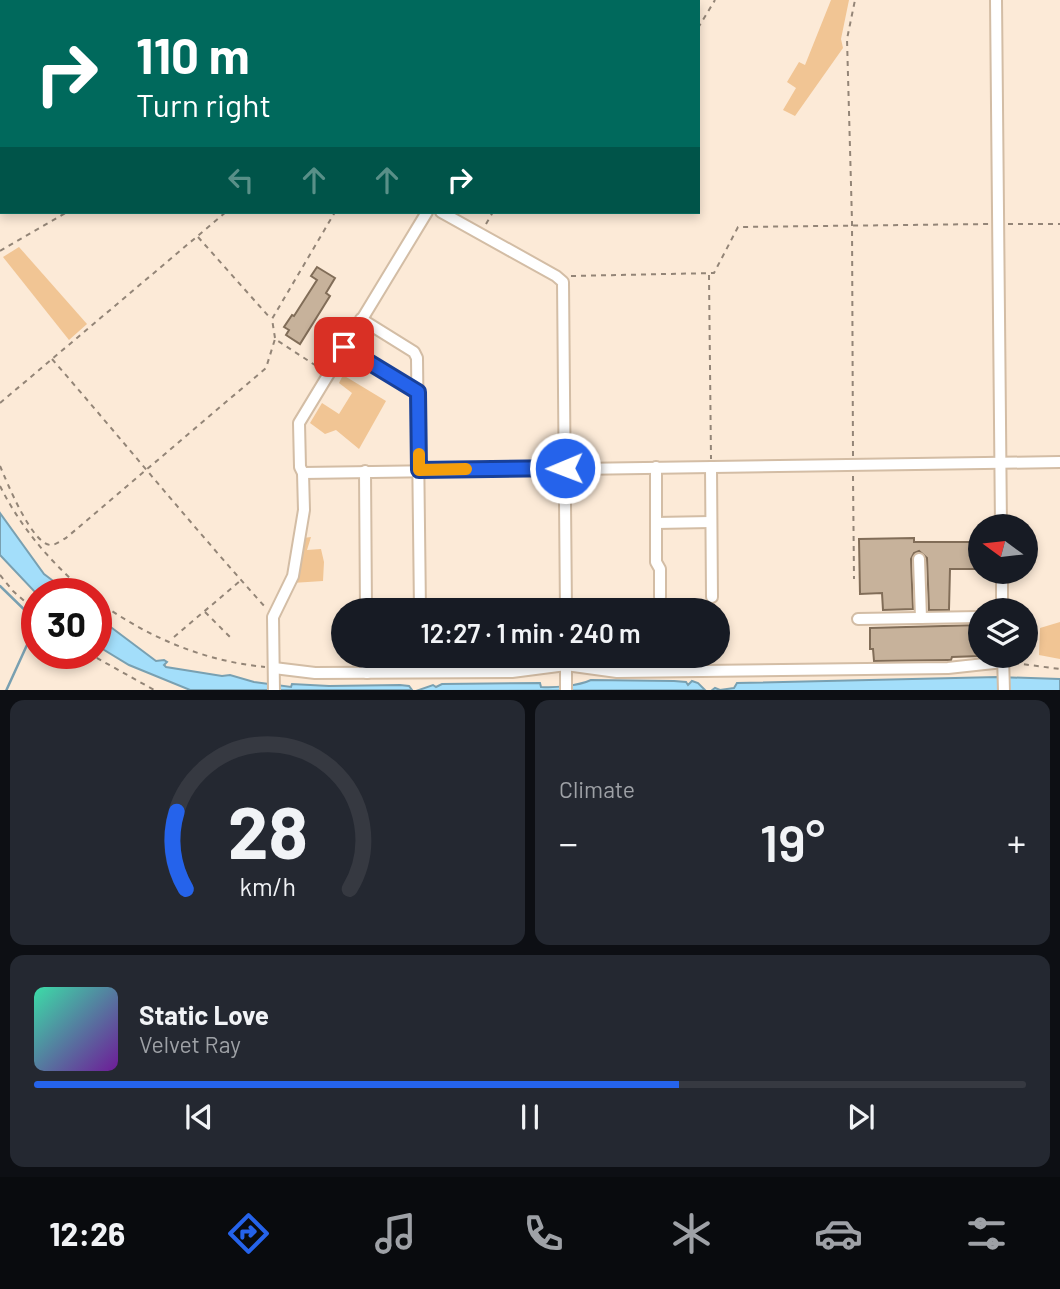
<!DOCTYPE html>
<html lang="en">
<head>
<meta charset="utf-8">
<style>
  :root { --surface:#171b24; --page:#242831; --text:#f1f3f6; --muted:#9ea1a6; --line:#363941; --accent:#2563eb }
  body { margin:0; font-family:Barlow,sans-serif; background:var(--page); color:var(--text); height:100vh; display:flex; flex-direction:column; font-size:26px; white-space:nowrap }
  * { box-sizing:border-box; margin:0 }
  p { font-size:23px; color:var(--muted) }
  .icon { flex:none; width:38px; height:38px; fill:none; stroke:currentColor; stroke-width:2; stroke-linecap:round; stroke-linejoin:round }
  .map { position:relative; height:690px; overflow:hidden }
  .details { display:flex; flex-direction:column; gap:10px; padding:10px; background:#0d0f14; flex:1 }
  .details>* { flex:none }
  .top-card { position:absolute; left:0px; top:0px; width:700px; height:214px; box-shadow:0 4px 10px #0003; background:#00695c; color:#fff; overflow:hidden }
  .needle { width:46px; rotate:285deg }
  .controls { position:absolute; left:968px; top:514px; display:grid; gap:14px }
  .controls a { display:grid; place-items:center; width:70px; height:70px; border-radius:50%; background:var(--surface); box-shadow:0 4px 10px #0003; font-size:35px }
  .speed { position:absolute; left:21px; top:578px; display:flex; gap:14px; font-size:35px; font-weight:700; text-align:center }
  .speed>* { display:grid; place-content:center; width:91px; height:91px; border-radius:50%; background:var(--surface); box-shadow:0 4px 10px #0003; line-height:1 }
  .speed .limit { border:10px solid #d22; background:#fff; color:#111 }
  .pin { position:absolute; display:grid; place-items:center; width:60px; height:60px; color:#fff; margin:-30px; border-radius:14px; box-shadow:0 4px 10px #0006 }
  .me { position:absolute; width:77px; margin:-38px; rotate:269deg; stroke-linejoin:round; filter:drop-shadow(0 0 5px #0008) }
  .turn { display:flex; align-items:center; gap:24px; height:147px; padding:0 21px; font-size:32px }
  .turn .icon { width:91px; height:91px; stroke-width:2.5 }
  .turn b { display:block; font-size:49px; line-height:60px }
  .lanes { display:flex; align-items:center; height:66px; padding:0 21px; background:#0003; justify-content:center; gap:35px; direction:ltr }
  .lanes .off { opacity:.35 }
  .big { font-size:52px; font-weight:600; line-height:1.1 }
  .details .card { flex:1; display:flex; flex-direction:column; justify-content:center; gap:10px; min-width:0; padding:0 24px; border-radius:14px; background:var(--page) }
  .details .dial { align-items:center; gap:0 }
  .dial svg { height:182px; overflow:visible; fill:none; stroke:var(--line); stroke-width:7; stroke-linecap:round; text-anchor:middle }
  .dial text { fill:var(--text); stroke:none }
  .song { display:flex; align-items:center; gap:21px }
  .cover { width:84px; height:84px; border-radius:10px; background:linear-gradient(135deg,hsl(160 70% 55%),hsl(280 70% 35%)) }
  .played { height:7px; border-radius:4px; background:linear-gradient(90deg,var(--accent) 65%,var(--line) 65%) }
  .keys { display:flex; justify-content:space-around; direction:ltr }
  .heat { display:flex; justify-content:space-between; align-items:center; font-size:38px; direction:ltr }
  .details .tiles { flex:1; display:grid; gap:10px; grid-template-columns:1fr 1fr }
  .card:last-child { grid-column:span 2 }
  .trip { position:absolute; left:331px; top:598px; width:399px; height:70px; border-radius:35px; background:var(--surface); box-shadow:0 4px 10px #0003; font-weight:600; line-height:70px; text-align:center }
  .tabs { display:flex; height:112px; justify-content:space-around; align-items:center; background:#090b0e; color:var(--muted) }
  .tabs .icon { width:49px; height:49px }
  .tabs .selected { color:var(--accent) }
  .tabs b { font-size:32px; color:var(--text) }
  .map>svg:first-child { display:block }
  .green { fill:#f1c594 }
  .water { fill:#a3defa; stroke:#79a0b1; stroke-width:2 }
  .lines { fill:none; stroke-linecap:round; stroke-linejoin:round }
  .stream { stroke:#79a0b1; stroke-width:2.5 }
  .building { fill:#c7b29b; stroke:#816d58; stroke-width:2 }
  .minor-casing { stroke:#d3bda5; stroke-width:14 }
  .path { stroke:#938577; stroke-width:2; stroke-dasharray:5 5; stroke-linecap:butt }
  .minor { stroke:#fff; stroke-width:10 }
  .route-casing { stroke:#184099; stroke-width:18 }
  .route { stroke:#2563eb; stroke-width:12 }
  .slow { stroke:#f59e0b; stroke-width:12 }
</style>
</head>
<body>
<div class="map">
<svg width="1060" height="691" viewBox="0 0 1060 691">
  <rect width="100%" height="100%" fill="#fcead7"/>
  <g class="green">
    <path d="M831 0H849L841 39 843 48 795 116 783 110 796 88 787 82 799 62 805 65Z"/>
    <path d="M19 247 87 324 69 340 3 257Z"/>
    <path d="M343 375 386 401 359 449 336 430 325 434 310 423 322 403 339 414 352 393 339 383Z"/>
    <path d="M311 537 307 550 321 549 324 562 323 581 292 583 303 538Z"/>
    <path d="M1060 622V659L1039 655 1040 628Z"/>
  </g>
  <g class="water">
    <path d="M0 513 44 574 52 580 55 590 61 593H37V598L34 596 36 593 0 555Z"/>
    <path d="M96 616 156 661 164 660 167 662 164 665 166 667 222 676 230 675 254 682 291 687 292 684 329 686 400 685 409 686 412 690H190L129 665 96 645Z"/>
    <path d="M998 677 1060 679V691H711L715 688 720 690 734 688 737 683Z"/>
    <path d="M591 680 674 681 686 682 688 685 692 681 698 683 705 690 416 691 433 685 436 687 442 684 540 683 541 687C554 688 578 686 591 680Z"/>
  </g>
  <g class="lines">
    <g class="stream">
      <path d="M0 586 37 622"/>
      <path d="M6 691 37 623"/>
    </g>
  </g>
  <g class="building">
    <path d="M317 267 335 278 326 293 330 296 300 344 286 335 289 330 284 327 292 315 294 316 317 280 311 276Z"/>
    <path d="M914 538V542H980V569H950L949 610H929L927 558 919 551 914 553 911 559 913 609 883 610 882 593 860 594 859 539Z"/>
    <path d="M980 625V656L952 657 951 660H948L874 661 873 649H870V628Z"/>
  </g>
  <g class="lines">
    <defs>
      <g id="minor">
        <path d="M430 0 433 2"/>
        <path d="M996 0 1001 527"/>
        <path d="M528 2 529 0"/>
        <path d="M441 212 556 276 563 282 566 611"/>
        <path d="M361 319 414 352 417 358 420 611"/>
        <path d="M344 347 418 392"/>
        <path d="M656 467V562L660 569V597"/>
        <path d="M711 467 712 597"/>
        <path d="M365 471 366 611"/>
        <path d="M303 473 1060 462"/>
        <path d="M656 523 711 522"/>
        <path d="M919 559 921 618"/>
        <path d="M1002 572V611"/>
        <path d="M858 619 980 617"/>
        <path d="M366 656 367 673"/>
        <path d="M420 656V672"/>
        <path d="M566 656V691"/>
        <path d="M1003 656 1004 691"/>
        <path d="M274 668 315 673 512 672 566 665 617 672 948 668 1003 662"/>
        <path d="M274 691 273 617 293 576 304 510 303 473 300 467 299 423 427 212"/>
      </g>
    </defs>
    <use href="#minor" class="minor-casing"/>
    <g class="path">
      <path d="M40 0 41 2"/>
      <path d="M363 0 366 2"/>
      <path d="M576 0 579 2"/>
      <path d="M227 2 228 0"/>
      <path d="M337 2 338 0"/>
      <path d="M698 28 715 0"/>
      <path d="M0 140 2 139"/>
      <path d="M486 224 493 212"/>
      <path d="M1008 224H1060"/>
      <path d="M198 237 271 319"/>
      <path d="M0 251 67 212"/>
      <path d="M709 275 711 459"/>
      <path d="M571 276 714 273 738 227 989 224"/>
      <path d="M275 338 272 319 335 212"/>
      <path d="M52 359C124 442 193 527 266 608"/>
      <path d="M0 403 226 212"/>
      <path d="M853 456 852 221 847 39 855 0"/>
      <path d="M0 466C7 482 32 545 51 545 56 545 62 540 66 538L266 368 275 339 321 369"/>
      <path d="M853 476 854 579"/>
      <path d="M0 486C21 528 51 563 87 593"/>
      <path d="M0 575 13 591 37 612"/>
      <path d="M96 600C147 637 203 661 265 667"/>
      <path d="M205 612 233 640"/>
      <path d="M174 637 240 581"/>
      <path d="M88 653 156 691"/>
      <path d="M1014 663 1060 669"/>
    </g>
    <use href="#minor" class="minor"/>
  </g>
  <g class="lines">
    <defs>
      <path id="route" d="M344 347 418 392 419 470 565 468"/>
    </defs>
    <use href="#route" class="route-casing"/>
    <use href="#route" class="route"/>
    <path class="slow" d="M419 454V470L466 469"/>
  </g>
</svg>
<div class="controls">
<a><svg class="needle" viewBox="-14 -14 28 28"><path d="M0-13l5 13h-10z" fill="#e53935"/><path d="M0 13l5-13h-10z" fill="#9ea1a6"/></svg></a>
<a><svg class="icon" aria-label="layers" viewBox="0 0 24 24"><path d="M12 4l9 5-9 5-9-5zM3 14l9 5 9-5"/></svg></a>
</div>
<div class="speed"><div class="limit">30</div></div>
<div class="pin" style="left:344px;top:347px;background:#d93025"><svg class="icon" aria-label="arrive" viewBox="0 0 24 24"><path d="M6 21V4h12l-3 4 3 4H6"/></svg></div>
<svg class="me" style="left:565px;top:468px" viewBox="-20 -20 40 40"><circle r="17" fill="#2563eb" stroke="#fff" stroke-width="3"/><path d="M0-11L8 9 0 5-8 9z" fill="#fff"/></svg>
<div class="trip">12:27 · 1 min · 240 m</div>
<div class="top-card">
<div class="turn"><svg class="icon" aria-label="right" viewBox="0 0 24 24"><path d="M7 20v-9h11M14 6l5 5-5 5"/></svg><div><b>110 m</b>Turn right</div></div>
<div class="lanes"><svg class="icon off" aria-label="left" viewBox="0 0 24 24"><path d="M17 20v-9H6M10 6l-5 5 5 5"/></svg><svg class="icon off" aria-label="ahead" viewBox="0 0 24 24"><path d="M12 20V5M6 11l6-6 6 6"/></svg><svg class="icon off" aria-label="ahead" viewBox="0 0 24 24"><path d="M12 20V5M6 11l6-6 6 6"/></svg><svg class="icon" aria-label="right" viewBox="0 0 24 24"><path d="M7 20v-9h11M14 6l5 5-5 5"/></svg></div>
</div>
</div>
<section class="details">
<div class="tiles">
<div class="card dial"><svg viewBox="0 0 100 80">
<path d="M14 69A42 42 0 1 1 86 69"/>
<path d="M14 69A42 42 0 0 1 10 35" stroke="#2563eb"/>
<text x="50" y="56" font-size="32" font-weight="700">28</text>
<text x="50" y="72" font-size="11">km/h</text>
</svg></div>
<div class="card"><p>Climate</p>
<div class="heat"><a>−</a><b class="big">19°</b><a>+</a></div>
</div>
<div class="card">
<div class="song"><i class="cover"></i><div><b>Static Love</b><p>Velvet Ray</p></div></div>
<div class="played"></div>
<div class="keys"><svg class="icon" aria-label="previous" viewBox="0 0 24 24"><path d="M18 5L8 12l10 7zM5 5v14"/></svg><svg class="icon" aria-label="pause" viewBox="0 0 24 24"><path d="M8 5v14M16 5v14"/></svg><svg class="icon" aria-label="next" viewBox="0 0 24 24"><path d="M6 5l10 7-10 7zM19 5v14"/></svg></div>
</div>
</div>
</section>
<nav class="tabs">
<b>12:26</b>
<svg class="icon selected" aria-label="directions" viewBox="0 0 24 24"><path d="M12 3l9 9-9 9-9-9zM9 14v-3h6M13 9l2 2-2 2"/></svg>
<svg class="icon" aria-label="music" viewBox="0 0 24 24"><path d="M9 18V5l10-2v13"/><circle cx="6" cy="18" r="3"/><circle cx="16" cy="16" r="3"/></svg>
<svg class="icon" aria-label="phone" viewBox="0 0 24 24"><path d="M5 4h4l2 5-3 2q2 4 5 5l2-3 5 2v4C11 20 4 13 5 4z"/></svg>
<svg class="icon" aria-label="climate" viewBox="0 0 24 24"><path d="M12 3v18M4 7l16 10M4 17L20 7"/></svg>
<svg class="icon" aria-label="car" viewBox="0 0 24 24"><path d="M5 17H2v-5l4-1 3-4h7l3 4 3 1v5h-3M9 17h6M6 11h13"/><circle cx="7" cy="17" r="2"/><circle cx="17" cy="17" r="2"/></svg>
<svg class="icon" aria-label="filters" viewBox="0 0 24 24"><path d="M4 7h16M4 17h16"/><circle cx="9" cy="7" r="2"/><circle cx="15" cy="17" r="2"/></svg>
</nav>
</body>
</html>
